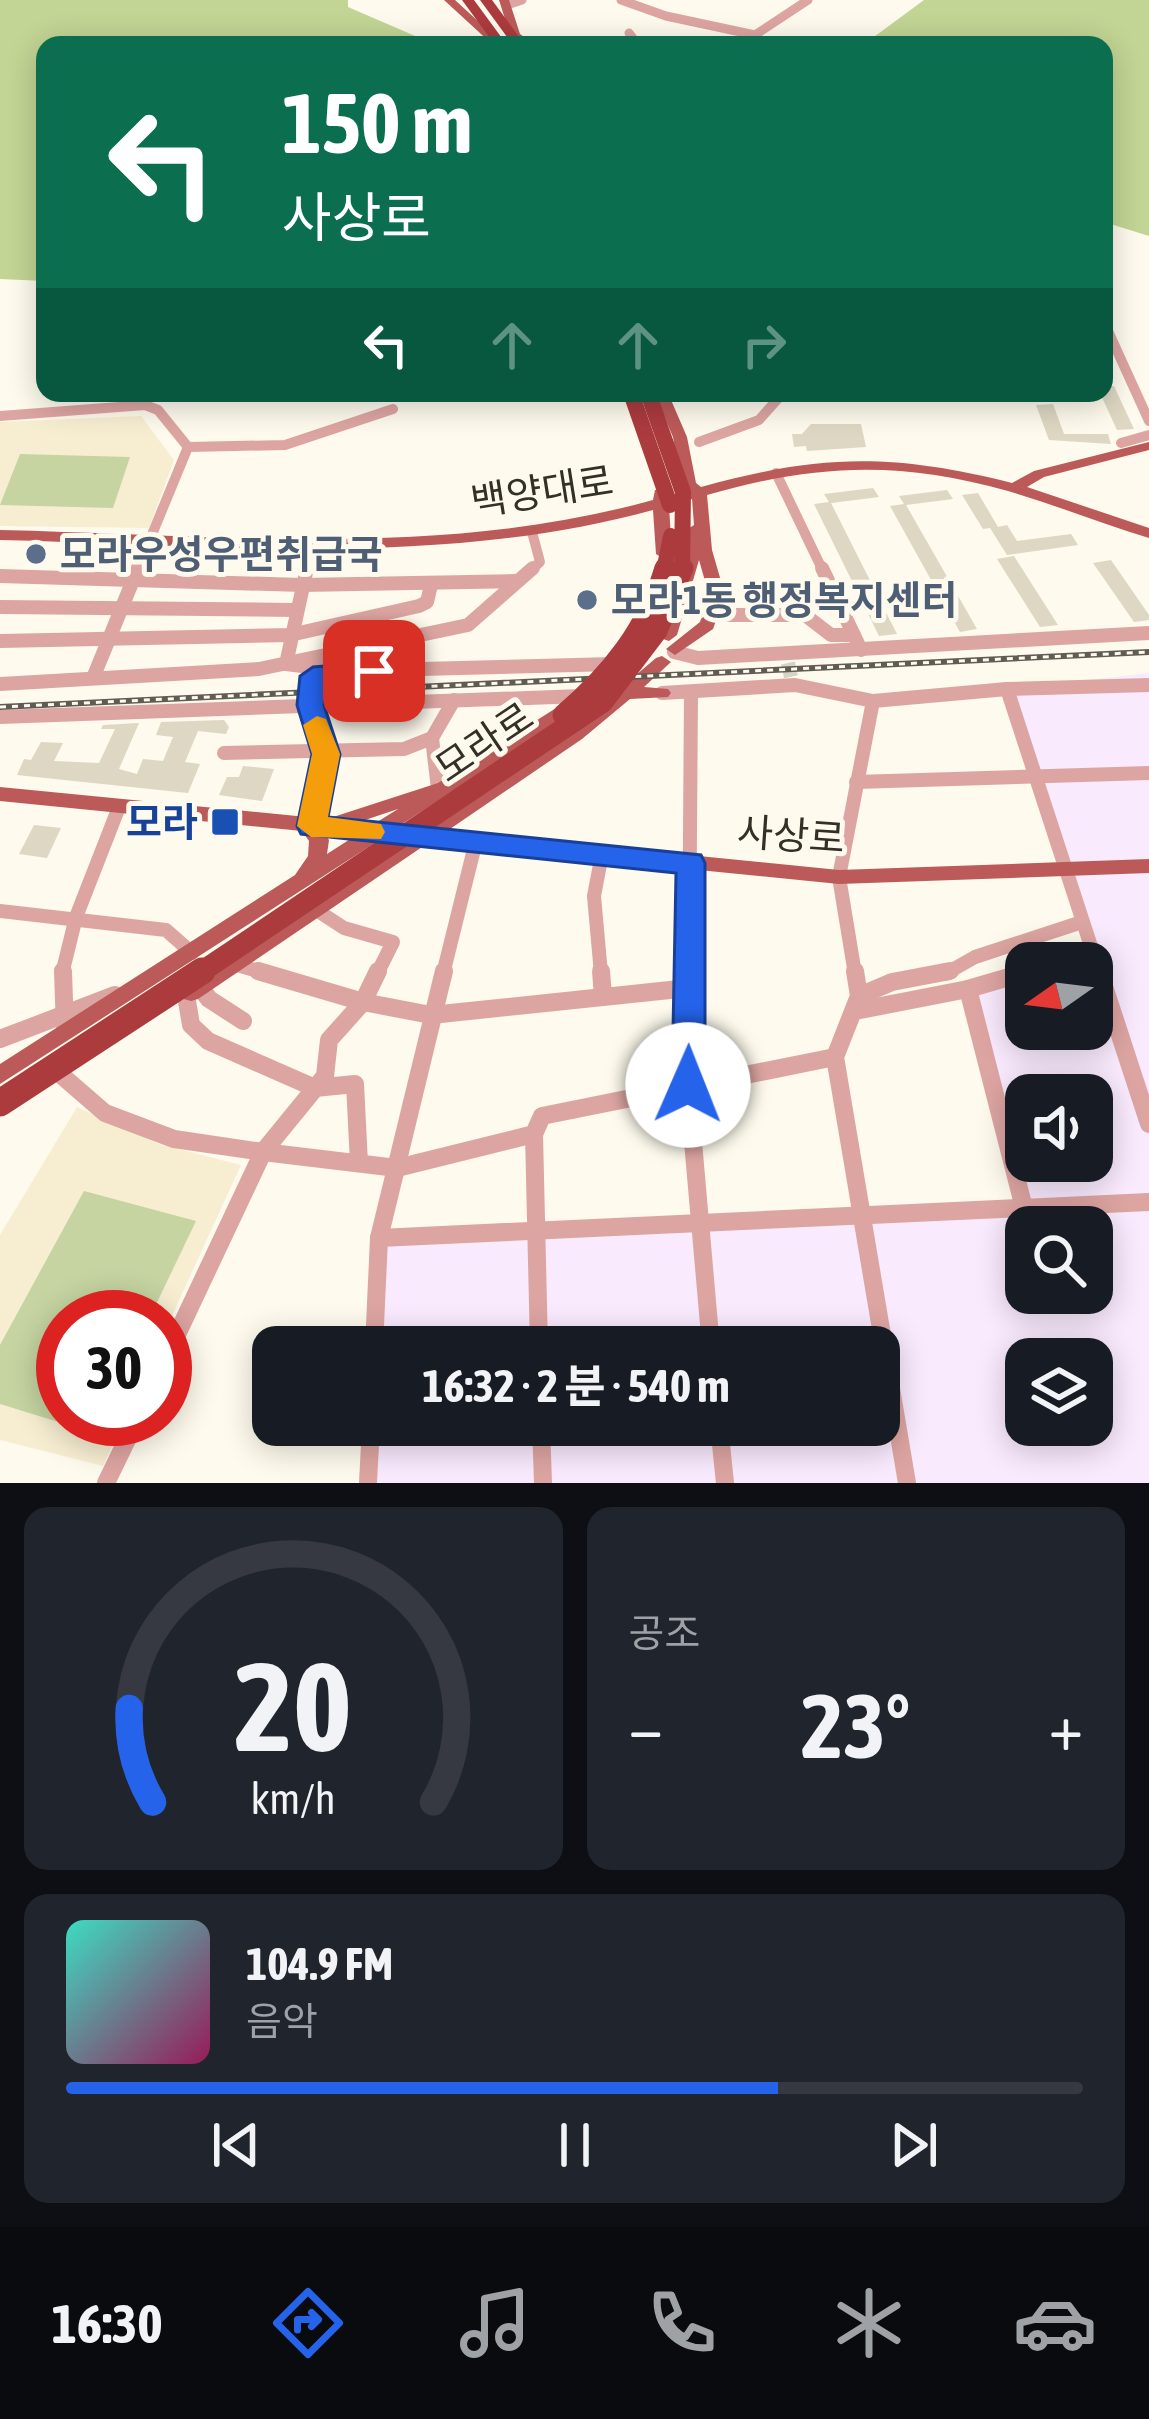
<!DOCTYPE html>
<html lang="ko">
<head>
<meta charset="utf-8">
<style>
  :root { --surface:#171b24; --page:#20242c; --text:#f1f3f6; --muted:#9ea1a6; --line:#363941; --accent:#2563eb }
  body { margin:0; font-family:"Asap Condensed","Noto Sans KR",sans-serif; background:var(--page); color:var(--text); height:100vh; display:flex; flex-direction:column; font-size:45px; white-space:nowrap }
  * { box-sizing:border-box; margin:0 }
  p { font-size:39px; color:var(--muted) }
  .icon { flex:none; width:66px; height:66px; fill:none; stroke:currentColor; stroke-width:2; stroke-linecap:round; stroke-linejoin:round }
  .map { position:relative; height:1483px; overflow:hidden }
  .details { display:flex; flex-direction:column; gap:24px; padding:24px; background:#0d0f14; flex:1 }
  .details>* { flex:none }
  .hud { position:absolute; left:36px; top:36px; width:1077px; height:366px; border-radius:24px; box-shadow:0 6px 30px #0003; background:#0b6e4f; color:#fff; overflow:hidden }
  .needle { width:78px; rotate:256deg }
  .fabs { position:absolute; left:1005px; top:942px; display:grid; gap:24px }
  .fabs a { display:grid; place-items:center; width:108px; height:108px; border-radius:24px; background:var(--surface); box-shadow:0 6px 30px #0003; font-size:60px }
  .speed { position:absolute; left:36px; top:1290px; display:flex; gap:24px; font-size:60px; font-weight:700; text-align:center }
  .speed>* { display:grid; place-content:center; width:156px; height:156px; border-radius:50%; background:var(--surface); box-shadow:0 6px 30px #0003; line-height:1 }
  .speed .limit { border:18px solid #d22; background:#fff; color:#111 }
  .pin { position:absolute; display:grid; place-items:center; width:102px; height:102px; color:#fff; margin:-51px; border-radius:24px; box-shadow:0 6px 18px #0006 }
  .me { position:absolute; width:132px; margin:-66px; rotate:1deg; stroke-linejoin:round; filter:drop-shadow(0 0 9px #0008) }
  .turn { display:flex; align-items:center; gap:42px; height:252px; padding:0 48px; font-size:54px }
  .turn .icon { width:156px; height:156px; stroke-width:2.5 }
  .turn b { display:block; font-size:84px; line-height:102px }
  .lanes { display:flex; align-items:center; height:114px; padding:0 48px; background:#0003; justify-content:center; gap:60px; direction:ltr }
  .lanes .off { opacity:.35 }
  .big { font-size:90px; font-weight:700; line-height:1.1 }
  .details .tile { flex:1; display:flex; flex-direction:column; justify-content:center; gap:18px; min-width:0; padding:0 42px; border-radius:24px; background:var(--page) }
  .details .dial { align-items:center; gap:0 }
  .dial svg { height:312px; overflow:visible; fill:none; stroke:var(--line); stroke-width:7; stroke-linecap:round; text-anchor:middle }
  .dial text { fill:var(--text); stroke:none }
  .song { display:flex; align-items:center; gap:36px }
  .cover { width:144px; height:144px; border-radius:18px; background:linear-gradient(135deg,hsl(170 70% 55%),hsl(330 70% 35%)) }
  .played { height:12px; border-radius:6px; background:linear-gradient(90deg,var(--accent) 70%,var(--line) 70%) }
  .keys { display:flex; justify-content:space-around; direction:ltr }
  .heat { display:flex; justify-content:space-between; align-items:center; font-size:66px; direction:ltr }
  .details .tiles { flex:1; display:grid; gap:24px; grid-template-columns:1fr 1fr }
  .tile:last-child { grid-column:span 2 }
  .trip { position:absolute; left:252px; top:1326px; width:648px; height:120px; border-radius:24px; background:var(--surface); box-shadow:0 6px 30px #0003; font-weight:700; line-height:120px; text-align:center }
  .tabs { display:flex; height:192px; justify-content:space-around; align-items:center; background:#090b0e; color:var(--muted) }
  .tabs .icon { width:84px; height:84px }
  .tabs .on { color:var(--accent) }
  .tabs b { font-size:54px; color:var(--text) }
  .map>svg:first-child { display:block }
  .industrial { fill:#f9eafd; fill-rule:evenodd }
  .built { fill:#f7eed2 }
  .green { fill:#c5d4a1 }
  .forest { fill:#c2d594 }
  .building { fill:#ddd7c3 }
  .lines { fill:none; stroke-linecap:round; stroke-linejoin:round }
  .minor-tunnel { stroke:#d5d2c6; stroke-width:14; stroke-dasharray:14 8; stroke-linecap:butt }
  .minor-far3 { stroke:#dda5a2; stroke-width:9 }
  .minor-far2 { stroke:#dda5a2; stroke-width:10 }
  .minor-far1 { stroke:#dda5a2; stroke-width:14 }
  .minor { stroke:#dda5a2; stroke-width:18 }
  .major { fill:#bb5a58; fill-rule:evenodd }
  .highway { fill:#ac3b3e; fill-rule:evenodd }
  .rail-casing { stroke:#605c53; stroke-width:6 }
  .rail { stroke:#fefaed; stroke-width:3; stroke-dasharray:6; stroke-linecap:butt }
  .highway-bridge-far2 { stroke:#ac3b3e; stroke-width:16 }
  .highway-bridge-far1 { stroke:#ac3b3e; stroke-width:21 }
  .highway-bridge { stroke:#ac3b3e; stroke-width:27 }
  .route { fill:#2563eb; stroke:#184099; stroke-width:3 }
  .slow { fill:#f59e0b }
  .service-dot { fill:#5c6f8a; stroke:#fefaed; stroke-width:4.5 }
  .transit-dot { fill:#1a4fb4; stroke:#fefaed; stroke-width:4.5 }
  .labels { text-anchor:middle; stroke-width:10; stroke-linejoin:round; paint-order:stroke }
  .street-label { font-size:39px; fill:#333028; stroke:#fefaed }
  .service-label { font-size:39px; font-weight:bold; fill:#4e5e75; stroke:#fefaed; text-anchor:start }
  .transit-label { font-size:39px; font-weight:bold; fill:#164399; stroke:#fefaed; text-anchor:end }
</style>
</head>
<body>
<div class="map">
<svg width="1149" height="1483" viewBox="0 0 1149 1483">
  <rect width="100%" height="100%" fill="#fefaed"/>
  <path class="industrial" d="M1149 673V1483H377L379 1425H879V1347H381L385 1249 398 1235 1023 1207 968 989 1026 972V1029H1092V963H1057L1092 953 1007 689ZM1026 1095H1092V1161H1026ZM1026 1227H1092V1293H1026ZM1026 1359H1092V1425H1026Z"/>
  <g class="built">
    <path d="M141 416 174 460 149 528 0 526V422Z"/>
    <path d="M77 1107 159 1144 241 1165 165 1331V1317H63V1419H124L103 1466 0 1440V1235Z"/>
  </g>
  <g class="green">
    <path d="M20 454 130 457 113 508 0 505Z"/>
    <path d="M84 1191 196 1221 150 1317H63V1419H101L94 1433 0 1404V1345Z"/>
  </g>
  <g class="forest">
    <path d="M0 0H348V7L436 45H45V281L0 279Z"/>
    <path d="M924 0H1149V236L1104 222V45H863Z"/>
  </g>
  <g class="building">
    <path d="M1104 386H1114L1134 429 1117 430 1100 393Z"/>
    <path d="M1053 404 1064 434H1108L1111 444 1049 440 1036 405Z"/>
    <path d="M811 424H861L866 447 807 451 806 446 794 447 792 434H802Z"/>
    <path d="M873 488 879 497 831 503 897 634 879 636 814 504 829 502 824 494Z"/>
    <path d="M947 490 953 499 906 505 977 629 960 632 890 506 904 504 899 496Z"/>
    <path d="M978 493 998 527 1007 525 1017 541 1071 534 1078 545 1007 555 990 528 983 529 962 495Z"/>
    <path d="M1014 556 1058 625 1040 627 997 559Z"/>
    <path d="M1111 560 1149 615V620L1134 622 1093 563Z"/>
    <path d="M224 720 229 727 226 734 198 731 185 762 200 764 188 793 17 775 24 759 31 760 41 742 63 743 54 761 99 763 115 729H101L103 725 139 723 119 769 137 774 143 759 163 761 173 737 156 735 161 722Z"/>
    <path d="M243 766 274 769 262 801 219 795 227 777H239Z"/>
    <path d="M34 825 61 828 47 858 19 854Z"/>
  </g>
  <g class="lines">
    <path class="minor-tunnel" d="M788 663 791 677"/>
    <g class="minor-far3">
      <path d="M621 0 666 16 755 35 808 0"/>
      <path d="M507 5 522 0"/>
      <path d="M629 33 638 45"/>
    </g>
    <g class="minor-far2">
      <path d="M1104 322 1149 421"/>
      <path d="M0 416 145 405 158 410 188 447 137 571"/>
      <path d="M699 442 759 420 783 393"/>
      <path d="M1121 443 1149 435"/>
      <path d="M188 447 285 445 393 409"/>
      <path d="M776 473 823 571"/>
      <path d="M306 571 314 544"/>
      <path d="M530 571 540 562 532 532"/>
    </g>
    <g class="minor-far1">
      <path d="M307 568 286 664 342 671 613 664"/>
      <path d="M822 568 861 650"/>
      <path d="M0 576 302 585 517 581"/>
      <path d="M0 607 295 610"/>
      <path d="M712 615H805L831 635H854"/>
      <path d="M0 641 290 635 419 606 427 602 431 585"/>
      <path d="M674 652 698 658 1149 633"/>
      <path d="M93 678 138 568"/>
      <path d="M0 684 259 669 468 625 533 568"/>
      <path d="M1007 689 1100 974"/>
      <path d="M662 693 795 685 873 701 839 877 855 974"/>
      <path d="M873 701 1007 689 1149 685"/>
      <path d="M0 717 582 696"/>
      <path d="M432 738 438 789"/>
      <path d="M224 753 404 749 432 738 454 700"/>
      <path d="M856 782 1149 773"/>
      <path d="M312 827 326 754 310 705 313 676H327"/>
      <path d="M0 911 166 930 192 953"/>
      <path d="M318 911 344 928 393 942 377 974"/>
      <path d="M1057 963 1092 953"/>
      <path d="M237 965 268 974"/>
      <path d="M62 974 76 917 119 807"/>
      <path d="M443 974 476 841"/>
      <path d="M601 974 594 896 602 854"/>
      <path d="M689 974 691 692"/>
      <path d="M945 974 975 957 1082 922"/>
      <path d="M1019 974 1026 972"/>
    </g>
    <g class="minor">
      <path d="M63 971 65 1030"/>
      <path d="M258 971 363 1002 431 1015 689 988"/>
      <path d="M601 971 603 997"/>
      <path d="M689 971 688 1085 711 1347"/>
      <path d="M855 971 859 996 835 1057 907 1483"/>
      <path d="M1099 971 1149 1124"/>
      <path d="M200 987 209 999 243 1021"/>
      <path d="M968 989 1024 1208"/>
      <path d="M186 995 191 1025 208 1041 315 1088 355 1084 359 1163"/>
      <path d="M859 996 892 982 950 971"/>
      <path d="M855 1011 968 989 1026 972"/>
      <path d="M0 1039 115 995"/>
      <path d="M60 1074 105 1113 174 1139 263 1152 397 1168 534 1134 542 1116 835 1057"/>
      <path d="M534 1134 539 1347"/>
      <path d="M379 1238 1149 1202"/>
      <path d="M374 1347 379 1238 444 971"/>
      <path d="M165 1360 263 1152 325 1076 329 1040 363 1002 378 971"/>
      <path d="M541 1425 543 1483"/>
      <path d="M719 1425 725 1483"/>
      <path d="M106 1483 137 1419"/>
      <path d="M368 1483 371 1425"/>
    </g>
    <g class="major">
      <path d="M444 0H455L504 45H493Z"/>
      <path d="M499 0H509L520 34 535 45H523L511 38Z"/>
      <path d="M654 393H668L687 437 696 483 701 487C820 454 892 453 1012 483L1034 471 1149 442V450L1044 477 1027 487 1149 528V538C1102 524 1056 505 1008 491 899 460 815 464 707 495L712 550 725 595 713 629 675 655 666 649 700 622 709 595 699 560 677 635 669 641 663 639 661 635 685 552 686 530 694 525 692 499 669 506 672 554 664 559 656 554 653 510C441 568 217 545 0 540V530C217 535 441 559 653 500L655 490H665L668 496 687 491 681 484 673 437Z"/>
      <path d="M662 656 671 662 644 687 668 689 671 693 668 697 630 699 582 739 447 831 839 870 1149 859V873L839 884 428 843 198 999 191 1001 184 999 181 993 184 987 403 841 381 839 0 1084V1064L295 875 308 856 309 841 302 831 0 801V787L327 819 438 783 564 703H576L579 707 576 711 399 826 422 829 570 731 656 658ZM398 809 374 824 359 822ZM324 833 355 836 327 854 329 840Z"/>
    </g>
    <g class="highway">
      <path d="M462 0H474L507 45H495Z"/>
      <path d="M480 0H492L525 45H513Z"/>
    </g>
    <defs>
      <path id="rail" d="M0 707 1149 652"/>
    </defs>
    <use href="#rail" class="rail-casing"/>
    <use href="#rail" class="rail"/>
    <g class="highway-bridge-far2">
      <path d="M631 393 670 505"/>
      <path d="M648 393 683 492 682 571"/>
      <path d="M664 571 671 536"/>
    </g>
    <g class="highway-bridge-far1">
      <path d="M563 715C611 674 647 629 665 568"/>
      <path d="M198 974 603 702 657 631 683 568"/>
    </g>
    <path class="highway-bridge" d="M0 1103 202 971"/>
  </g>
  <path class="route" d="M374 662 387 671 383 677 326 684 324 705 340 754 328 817 701 855 705 863V1085L700 1095 688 1099 677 1095 672 1085 676 873 301 834 297 826 312 754 297 705 300 676 313 667Z"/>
  <path class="slow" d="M317 716 326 719 340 754 328 817 381 824 385 832 381 839 311 837 297 826 312 754 303 725Z"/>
  <g class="service-dot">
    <circle cx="36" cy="554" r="12"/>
    <circle cx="587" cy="600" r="12"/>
  </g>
  <rect class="transit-dot" x="210" y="807" width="30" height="30" rx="6"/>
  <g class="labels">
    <g class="street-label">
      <text transform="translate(542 491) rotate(-9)" y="14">백양대로</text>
      <text transform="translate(484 742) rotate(-34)" y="14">모라로</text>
      <text transform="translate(791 835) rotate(4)" y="14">사상로</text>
    </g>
    <g class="service-label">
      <text x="60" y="568">모라우성우편취급국</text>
      <text x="611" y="614">모라1동 행정복지센터</text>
    </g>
    <g class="transit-label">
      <text x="198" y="836">모라</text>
    </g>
  </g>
</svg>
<div class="fabs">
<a><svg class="needle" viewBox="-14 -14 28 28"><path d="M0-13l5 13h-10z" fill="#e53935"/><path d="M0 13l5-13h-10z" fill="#9ea1a6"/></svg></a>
<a><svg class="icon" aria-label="sound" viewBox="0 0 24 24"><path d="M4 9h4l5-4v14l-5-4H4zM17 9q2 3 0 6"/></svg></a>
<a><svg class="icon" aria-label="search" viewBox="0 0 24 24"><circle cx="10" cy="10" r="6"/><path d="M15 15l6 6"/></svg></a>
<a><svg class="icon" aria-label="layers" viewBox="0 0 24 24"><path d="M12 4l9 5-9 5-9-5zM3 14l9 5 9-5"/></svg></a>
</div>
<div class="speed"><div class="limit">30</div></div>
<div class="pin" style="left:374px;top:671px;background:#d93025"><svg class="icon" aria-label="arrive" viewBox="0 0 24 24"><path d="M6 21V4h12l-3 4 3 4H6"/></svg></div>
<svg class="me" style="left:688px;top:1085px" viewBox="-20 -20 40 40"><circle r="19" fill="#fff"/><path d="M0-13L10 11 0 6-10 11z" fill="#2563eb"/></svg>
<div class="trip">16:32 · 2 분 · 540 m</div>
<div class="hud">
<div class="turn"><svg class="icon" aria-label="left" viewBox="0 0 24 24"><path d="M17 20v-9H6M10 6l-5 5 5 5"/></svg><div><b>150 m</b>사상로</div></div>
<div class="lanes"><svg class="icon" aria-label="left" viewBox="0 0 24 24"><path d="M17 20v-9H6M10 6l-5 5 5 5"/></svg><svg class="icon off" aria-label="ahead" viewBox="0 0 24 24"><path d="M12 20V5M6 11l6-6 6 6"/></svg><svg class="icon off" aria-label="ahead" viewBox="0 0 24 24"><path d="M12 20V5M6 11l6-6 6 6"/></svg><svg class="icon off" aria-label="right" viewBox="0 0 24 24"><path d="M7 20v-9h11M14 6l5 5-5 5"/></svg></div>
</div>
</div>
<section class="details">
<div class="tiles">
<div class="tile dial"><svg viewBox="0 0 100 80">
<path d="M14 69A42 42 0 1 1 86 69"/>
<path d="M14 69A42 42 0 0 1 8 45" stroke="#2563eb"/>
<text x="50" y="56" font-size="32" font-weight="700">20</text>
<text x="50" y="72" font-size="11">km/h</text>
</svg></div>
<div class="tile"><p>공조</p>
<div class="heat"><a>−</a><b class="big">23°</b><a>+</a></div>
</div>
<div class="tile">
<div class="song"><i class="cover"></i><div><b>104.9 FM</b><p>음악</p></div></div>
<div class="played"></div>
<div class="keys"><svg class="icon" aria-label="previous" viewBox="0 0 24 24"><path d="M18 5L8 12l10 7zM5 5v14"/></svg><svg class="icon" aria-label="pause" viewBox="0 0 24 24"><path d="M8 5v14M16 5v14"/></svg><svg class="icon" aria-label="next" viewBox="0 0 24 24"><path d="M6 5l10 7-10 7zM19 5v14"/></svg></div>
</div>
</div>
</section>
<nav class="tabs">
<b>16:30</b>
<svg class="icon on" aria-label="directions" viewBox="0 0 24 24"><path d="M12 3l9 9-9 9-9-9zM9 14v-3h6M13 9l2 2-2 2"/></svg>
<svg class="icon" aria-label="music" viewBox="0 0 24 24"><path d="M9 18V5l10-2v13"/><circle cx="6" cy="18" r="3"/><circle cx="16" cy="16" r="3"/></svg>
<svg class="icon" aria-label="phone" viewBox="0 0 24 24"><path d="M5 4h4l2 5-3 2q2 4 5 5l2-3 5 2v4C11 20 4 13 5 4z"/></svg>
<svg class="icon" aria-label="climate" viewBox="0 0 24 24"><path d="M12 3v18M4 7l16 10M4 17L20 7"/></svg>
<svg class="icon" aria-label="car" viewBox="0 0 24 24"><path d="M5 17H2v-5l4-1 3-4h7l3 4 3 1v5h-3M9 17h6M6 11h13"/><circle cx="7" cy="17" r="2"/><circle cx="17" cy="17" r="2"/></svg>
</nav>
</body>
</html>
